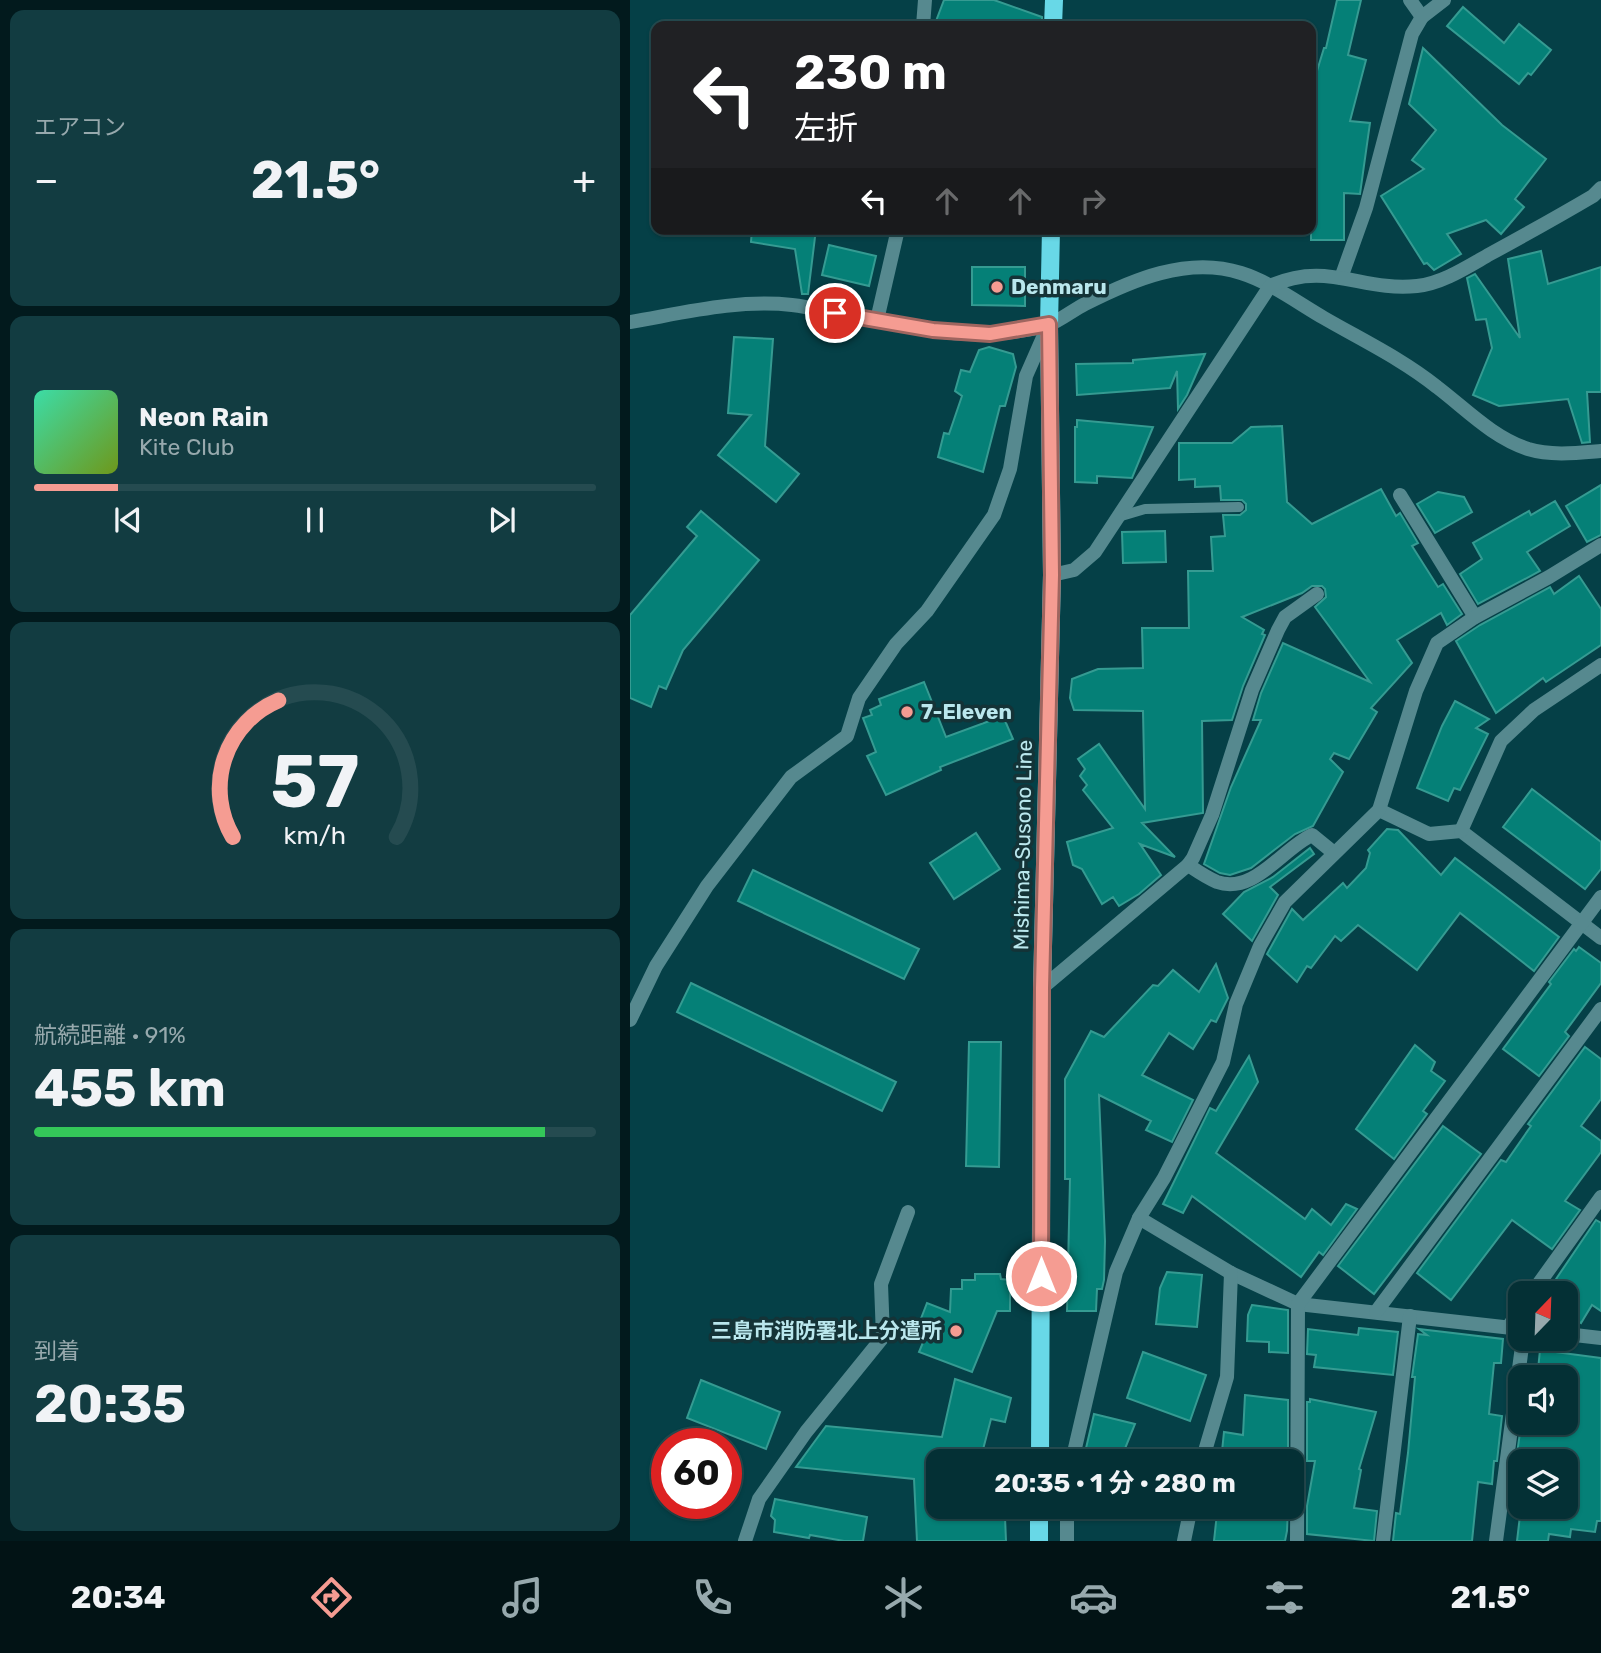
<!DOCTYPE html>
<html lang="ja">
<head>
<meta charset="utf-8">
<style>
  :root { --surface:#043035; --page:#123c41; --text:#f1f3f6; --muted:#97a9ad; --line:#254b50; --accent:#f59c92 }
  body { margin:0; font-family:Rubik,"Noto Sans JP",sans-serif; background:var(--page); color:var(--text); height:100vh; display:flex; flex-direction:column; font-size:26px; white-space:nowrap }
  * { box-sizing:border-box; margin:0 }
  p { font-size:23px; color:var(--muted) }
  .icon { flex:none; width:38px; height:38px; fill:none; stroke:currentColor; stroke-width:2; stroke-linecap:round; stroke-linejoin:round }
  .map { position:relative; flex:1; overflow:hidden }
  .panel { display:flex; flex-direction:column; gap:10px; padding:10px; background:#021a1d; width:630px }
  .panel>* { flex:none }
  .guide { position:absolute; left:21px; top:21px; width:665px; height:214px; border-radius:14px; box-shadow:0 2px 5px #0004,0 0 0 2px var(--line); background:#202124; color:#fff; overflow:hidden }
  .needle { width:46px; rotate:23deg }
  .tools { position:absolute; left:878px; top:1281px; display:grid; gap:14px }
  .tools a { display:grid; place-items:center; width:70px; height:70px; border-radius:14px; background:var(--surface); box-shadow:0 2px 5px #0004,0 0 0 2px var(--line); font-size:35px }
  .speed { position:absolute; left:21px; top:1428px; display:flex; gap:14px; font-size:35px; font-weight:700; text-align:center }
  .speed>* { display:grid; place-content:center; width:91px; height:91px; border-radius:50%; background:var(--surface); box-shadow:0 2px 5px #0004,0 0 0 2px var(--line); line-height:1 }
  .speed .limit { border:10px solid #d22; background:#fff; color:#111 }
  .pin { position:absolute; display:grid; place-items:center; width:60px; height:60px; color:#fff; margin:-30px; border:4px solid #fff; border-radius:50%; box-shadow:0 2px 7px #0007 }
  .me { position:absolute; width:77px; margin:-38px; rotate:0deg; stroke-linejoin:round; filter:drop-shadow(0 0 5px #0008) }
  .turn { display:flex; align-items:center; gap:24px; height:147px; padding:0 28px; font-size:32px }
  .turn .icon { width:91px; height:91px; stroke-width:2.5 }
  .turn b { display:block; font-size:49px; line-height:60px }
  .lanes { display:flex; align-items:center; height:66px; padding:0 28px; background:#0003; justify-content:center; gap:35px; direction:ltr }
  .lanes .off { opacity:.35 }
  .big { font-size:52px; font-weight:700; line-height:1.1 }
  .panel .tile { flex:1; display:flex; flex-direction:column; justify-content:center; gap:10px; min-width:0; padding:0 24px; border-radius:14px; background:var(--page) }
  .panel .dial { align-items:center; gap:0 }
  .dial svg { height:182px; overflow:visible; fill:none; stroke:var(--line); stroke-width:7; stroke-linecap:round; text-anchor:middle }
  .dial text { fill:var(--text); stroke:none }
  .song { display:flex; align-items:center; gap:21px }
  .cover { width:84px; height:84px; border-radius:10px; background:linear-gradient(135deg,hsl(160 70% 55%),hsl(80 70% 35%)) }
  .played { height:7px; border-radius:4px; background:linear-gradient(90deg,var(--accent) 15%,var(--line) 15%) }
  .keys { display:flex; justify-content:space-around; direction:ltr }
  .heat { display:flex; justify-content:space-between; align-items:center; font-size:38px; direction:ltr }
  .charge { height:10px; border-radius:5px; background:linear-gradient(90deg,#34c759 91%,var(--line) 0) }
  .trip { position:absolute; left:296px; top:1449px; width:378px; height:70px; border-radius:14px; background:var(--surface); box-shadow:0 2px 5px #0004,0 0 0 2px var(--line); font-weight:700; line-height:70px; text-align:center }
  .menu { display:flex; height:112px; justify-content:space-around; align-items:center; background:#021315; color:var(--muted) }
  .menu .icon { width:49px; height:49px }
  .menu .on { color:var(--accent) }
  .menu b { font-size:32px; color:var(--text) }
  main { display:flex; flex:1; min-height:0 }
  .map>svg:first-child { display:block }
  .building { fill:#058077; stroke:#359b92; stroke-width:2 }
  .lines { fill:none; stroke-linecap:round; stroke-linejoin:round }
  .lane { stroke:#56898f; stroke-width:10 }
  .street { stroke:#56898f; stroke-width:14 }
  .primary { stroke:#68d8e7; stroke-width:18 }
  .route-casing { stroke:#9f655f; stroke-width:18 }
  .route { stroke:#f59c92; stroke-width:12 }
  .poi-dot { fill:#f59c92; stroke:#143337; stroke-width:2.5 }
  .labels { text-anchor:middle; stroke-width:7; stroke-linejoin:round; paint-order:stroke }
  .poi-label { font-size:21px; font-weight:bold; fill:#bae7ed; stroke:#143337; text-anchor:start }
  .street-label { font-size:21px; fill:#bae7ed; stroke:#143337 }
</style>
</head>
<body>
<main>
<section class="panel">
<div class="tile"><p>エアコン</p>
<div class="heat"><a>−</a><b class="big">21.5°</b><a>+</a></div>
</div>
<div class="tile">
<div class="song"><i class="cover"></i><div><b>Neon Rain</b><p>Kite Club</p></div></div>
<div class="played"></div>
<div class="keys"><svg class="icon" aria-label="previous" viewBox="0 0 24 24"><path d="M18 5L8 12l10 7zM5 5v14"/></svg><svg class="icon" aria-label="pause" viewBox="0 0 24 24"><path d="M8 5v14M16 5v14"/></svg><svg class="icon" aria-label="next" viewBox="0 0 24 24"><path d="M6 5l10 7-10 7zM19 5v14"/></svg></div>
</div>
<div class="tile dial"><svg viewBox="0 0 100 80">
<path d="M14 69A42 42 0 1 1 86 69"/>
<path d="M14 69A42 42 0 0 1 34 9" stroke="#f59c92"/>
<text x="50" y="56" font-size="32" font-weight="700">57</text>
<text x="50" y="72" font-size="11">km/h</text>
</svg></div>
<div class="tile"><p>航続距離 · 91%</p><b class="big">455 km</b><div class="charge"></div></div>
<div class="tile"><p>到着</p><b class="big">20:35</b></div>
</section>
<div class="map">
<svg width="971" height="1541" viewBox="0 0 971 1541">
  <rect width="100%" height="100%" fill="#054047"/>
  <g class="building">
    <path d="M314 0H364L412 17V26H323L306 21Z"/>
    <path d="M707 0H731L718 55 736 60 720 121 740 123 730 194 714 193V240H681V124L687 71 694 48H696Z"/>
    <path d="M833 7 874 43 889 24 921 50 901 75 898 73 889 84 817 26Z"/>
    <path d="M793 48 872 125 916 159 885 199 894 207 871 234 856 220 817 234 831 254 804 270 797 263 794 264 751 196 794 169 782 160 806 130 779 104Z"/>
    <path d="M122 229H186L178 294H172L165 249 121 242Z"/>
    <path d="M199 245 246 256 239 286 192 275Z"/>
    <path d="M911 251 918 284 971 267V392H957L960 442 952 443 938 399 869 406 843 395 862 348 856 319 846 320 837 278 845 274 890 338 878 259Z"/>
    <path d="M342 267H395V306L342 305Z"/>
    <path d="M104 337 143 339 135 446 169 474 146 502 88 455 121 415 98 413Z"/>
    <path d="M359 347 383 354 386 367 375 406H370L353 472 308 457 314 433 319 434 332 396 325 391 331 370 340 372 349 350Z"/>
    <path d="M575 354 557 395 548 409 547 371 540 388 447 395 446 364 503 363V360Z"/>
    <path d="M447 420 523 427 502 478 467 476V483L445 482V427H447Z"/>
    <path d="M652 426 657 502 682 524 751 489 766 516 770 513 788 543 782 546 808 587 813 584 832 614 817 625 811 613 767 640 782 663 741 708 747 712 719 759 704 753 700 759 713 772 683 826 665 834 621 868 600 875 590 873 574 864 601 787 631 720H623L631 693 653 643 740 682 685 607 696 597 695 589 692 586H682L672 593 612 617 634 630 632 634 635 635 613 686 602 720 572 721 573 813 512 823 545 857 510 844 531 875 509 894 489 906 483 897 472 904 452 869 443 865 437 842 483 828 453 790 457 785 450 776 455 769 448 759 469 744 515 809 513 711 444 710 440 698 442 679 468 669 513 668 512 628H559L558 571H583L581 537 595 536 593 515H610L616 510V504L612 500H591L590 486 565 487V479L549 480V443H602L621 427Z"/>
    <path d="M971 485V535L957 542 936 506Z"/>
    <path d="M808 492 834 497 842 512 805 533 787 504Z"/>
    <path d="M925 501 940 526 897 552 910 571 848 604 830 574 852 559 843 543 899 511 901 515Z"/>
    <path d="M71 511 129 560 53 650 36 689 29 686 21 707 0 698V615L67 536 57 527Z"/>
    <path d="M535 531 536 562 493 563 492 532Z"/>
    <path d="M949 576 971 609V645L916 682 913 678 866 713 826 641 850 625 920 587 924 594Z"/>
    <path d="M294 682 316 737 373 716 383 739 310 767 311 770 256 795 237 756 246 752 233 718 242 715 240 710 251 705 249 699Z"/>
    <path d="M825 701 859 719 846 728 858 734 830 790 824 788 818 801 787 788 812 726Z"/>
    <path d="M902 789 971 842V869L955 889 873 827Z"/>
    <path d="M757 829 768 830 811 875 825 858 929 937 904 971 830 913 787 970 728 925 711 941 705 936 681 968 677 966 667 982 637 954 662 909 673 920 713 883 717 888 736 868 740 853 738 850Z"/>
    <path d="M346 833 370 869 324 899 300 863Z"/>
    <path d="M680 848 684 854 640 887 648 895 622 941 593 914 614 892 643 877Z"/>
    <path d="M123 870 289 949 274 979 108 901Z"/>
    <path d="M949 947 971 963V983L935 1032 939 1036 909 1076 873 1049 921 984 919 982 944 949 946 951Z"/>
    <path d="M586 964 598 998 586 1022 581 1020 563 1049 539 1033 512 1075 563 1100 542 1142 516 1130 521 1121 469 1095 475 1241 474 1280 472 1289H467L466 1311H437L440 1179H435V1079L461 1031 474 1037 523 985 528 986 543 970 569 992Z"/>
    <path d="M61 983 266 1082 252 1111 47 1012Z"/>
    <path d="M339 1042H371L369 1167 336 1166Z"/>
    <path d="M785 1045 805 1062 801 1071 815 1081 793 1111 797 1114 764 1159 726 1129Z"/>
    <path d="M955 1047 971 1059V1099L951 1126 971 1141V1152L935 1201 950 1210 922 1249 882 1220 821 1300 787 1273 871 1160 876 1162 901 1126 898 1124Z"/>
    <path d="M619 1056 628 1082 586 1153 675 1219 682 1209 701 1225 716 1204 727 1209 693 1255 689 1252 671 1277 562 1196 553 1213 533 1204 580 1108 586 1111Z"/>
    <path d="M813 1126 851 1154 744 1294 708 1266Z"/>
    <path d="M966 1220 971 1223V1311L962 1305 951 1323 936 1313V1293H920L928 1280 926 1279Z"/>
    <path d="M537 1272 572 1275 567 1327 526 1324 530 1288Z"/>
    <path d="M345 1274H370L371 1279 380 1280V1311H367L342 1372 289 1352 297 1333 287 1329 297 1303 320 1312 321 1289H332V1280H345Z"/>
    <path d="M622 1305 658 1310V1353L639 1352V1342L617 1341 618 1315Z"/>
    <path d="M729 1328 768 1332 763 1375 684 1367 686 1355 677 1354 678 1329 728 1335Z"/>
    <path d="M789 1329 873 1339 871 1363H864L859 1414 872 1416 867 1461H864L862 1484 848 1482 842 1541H763L766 1513 770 1514 778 1453 785 1377H782L788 1334 797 1335Z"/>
    <path d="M910 1350 971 1358V1521H967L965 1532 941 1529 940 1537 919 1534 918 1541H887L891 1507H936V1461H886L891 1425 936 1430V1377H911V1371L908 1370Z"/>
    <path d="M513 1352 576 1375 560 1421 497 1398Z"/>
    <path d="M325 1379 381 1398 375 1422 361 1419 350 1461H308V1519L375 1517 376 1541H287L284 1479 166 1467 196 1426 312 1437Z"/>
    <path d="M71 1380 150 1412 136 1449 57 1418Z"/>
    <path d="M615 1395 658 1400V1461H591L594 1432 613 1435Z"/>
    <path d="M680 1399 746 1412 729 1469 731 1470 724 1508 747 1511 744 1541 677 1534V1506L685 1461H677V1402H680Z"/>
    <path d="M464 1414 505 1424 490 1461H453Z"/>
    <path d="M145 1499 237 1517 233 1541H214L180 1535 179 1538 144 1532 145 1520 141 1516Z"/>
    <path d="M621 1507H658L657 1531 655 1541H584L587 1513 620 1516Z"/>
  </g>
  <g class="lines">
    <path class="lane" d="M488 517 515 509 609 507"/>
    <g class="street">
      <path d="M780 0 792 17"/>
      <path d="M293 26 295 0"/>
      <path d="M711 278 736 208 782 34 792 17 814 0"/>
      <path d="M247 320 268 229"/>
      <path d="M0 322C53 313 108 299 162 305 226 313 295 337 360 334 378 333 401 330 418 325 430 321 443 310 455 304 502 280 557 256 611 273 640 282 668 303 694 318 732 340 772 359 807 387 836 409 862 437 898 449 921 456 947 453 971 451"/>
      <path d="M770 495 845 617"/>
      <path d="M422 575 444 570 465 552 640 286C697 260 732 292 787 286 813 283 837 267 860 254 895 235 929 216 963 196L971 188"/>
      <path d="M749 810 799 834 831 831 971 938"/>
      <path d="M831 831 871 741 904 710 971 665"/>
      <path d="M558 865C567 871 577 878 587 882 624 895 652 849 682 835L704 853"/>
      <path d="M412 988 558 865 563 858 582 815 622 690 648 630 655 617 687 594"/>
      <path d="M0 1020 26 966 77 886 161 777 217 736 229 698 266 644 297 611 364 515 380 469 396 376 418 326"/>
      <path d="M509 1218 601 1273 668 1304 891 1329"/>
      <path d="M902 1293 971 1197"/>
      <path d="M746 1312 971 1009"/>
      <path d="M878 1327 891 1309"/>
      <path d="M936 1334 971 1338"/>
      <path d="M442 1461 486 1272 509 1218 534 1178 593 1062 606 1004 630 946 655 902 749 810 786 691 807 643 845 617 919 577 971 545"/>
      <path d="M572 1461 597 1377 601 1273"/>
      <path d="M437 1507V1541"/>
      <path d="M115 1541 129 1499 176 1432 253 1337 251 1284 278 1212"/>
      <path d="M554 1541 561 1507"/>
      <path d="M667 1541 668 1304 971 897"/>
      <path d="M753 1541 780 1316"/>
      <path d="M866 1541 893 1339"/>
    </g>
    <g class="primary">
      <path d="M423 26 424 0"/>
      <path d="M410 1461 412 988 422 575 419 325 421 229"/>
      <path d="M409 1541V1507"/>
    </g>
  </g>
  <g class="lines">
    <defs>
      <path id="route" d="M205 313 303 330 360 334 419 324 422 575 412 988 411 1276"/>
    </defs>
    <use href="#route" class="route-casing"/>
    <use href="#route" class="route"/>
  </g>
  <g class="poi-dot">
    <circle cx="367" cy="287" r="7"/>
    <circle cx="277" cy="712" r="7"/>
    <circle cx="326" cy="1331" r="7"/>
  </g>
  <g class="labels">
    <g class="poi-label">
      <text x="381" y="294">Denmaru</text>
      <text x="291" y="719">7-Eleven</text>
      <text x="312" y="1338" text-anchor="end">三島市消防署北上分遣所</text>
    </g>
    <g class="street-label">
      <text transform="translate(393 845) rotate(-89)" y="7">Mishima-Susono Line</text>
    </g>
  </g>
</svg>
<div class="tools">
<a><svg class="needle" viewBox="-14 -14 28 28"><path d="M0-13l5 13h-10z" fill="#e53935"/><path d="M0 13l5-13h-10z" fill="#97a9ad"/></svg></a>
<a><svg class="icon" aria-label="sound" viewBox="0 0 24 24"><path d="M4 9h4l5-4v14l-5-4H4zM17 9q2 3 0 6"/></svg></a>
<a><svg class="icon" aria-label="layers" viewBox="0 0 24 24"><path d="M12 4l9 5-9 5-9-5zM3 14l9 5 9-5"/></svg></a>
</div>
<div class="speed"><div class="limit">60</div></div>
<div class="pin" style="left:205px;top:313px;background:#d93025"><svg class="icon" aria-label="arrive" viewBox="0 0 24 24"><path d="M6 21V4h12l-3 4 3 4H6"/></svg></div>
<svg class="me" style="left:411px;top:1276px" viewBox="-20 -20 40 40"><circle r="17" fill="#f59c92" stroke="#fff" stroke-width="3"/><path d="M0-11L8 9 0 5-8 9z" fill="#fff"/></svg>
<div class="trip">20:35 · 1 分 · 280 m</div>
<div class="guide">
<div class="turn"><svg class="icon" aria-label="left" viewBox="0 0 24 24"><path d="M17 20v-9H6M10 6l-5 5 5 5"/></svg><div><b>230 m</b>左折</div></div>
<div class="lanes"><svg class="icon" aria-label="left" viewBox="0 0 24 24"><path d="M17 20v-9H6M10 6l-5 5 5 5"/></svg><svg class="icon off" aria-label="ahead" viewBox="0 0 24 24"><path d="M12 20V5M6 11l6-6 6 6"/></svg><svg class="icon off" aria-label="ahead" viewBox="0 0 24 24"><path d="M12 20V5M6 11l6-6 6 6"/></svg><svg class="icon off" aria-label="right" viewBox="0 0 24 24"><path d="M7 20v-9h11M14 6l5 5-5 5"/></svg></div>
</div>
</div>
</main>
<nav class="menu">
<b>20:34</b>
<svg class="icon on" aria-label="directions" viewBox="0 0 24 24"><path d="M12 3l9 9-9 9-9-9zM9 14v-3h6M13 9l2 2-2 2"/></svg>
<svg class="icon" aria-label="music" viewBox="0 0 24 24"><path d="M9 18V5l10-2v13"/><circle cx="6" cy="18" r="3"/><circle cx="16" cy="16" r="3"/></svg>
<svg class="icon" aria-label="phone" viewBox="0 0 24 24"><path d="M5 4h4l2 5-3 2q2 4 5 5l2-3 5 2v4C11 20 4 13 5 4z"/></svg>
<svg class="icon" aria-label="climate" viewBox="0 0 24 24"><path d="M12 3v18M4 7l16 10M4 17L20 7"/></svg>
<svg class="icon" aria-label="car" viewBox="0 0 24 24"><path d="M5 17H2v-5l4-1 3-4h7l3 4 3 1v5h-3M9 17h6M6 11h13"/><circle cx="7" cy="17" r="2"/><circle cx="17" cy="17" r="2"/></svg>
<svg class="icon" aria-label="filters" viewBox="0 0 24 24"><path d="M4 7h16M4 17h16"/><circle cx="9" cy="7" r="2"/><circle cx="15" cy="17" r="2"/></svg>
<b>21.5°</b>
</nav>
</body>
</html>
